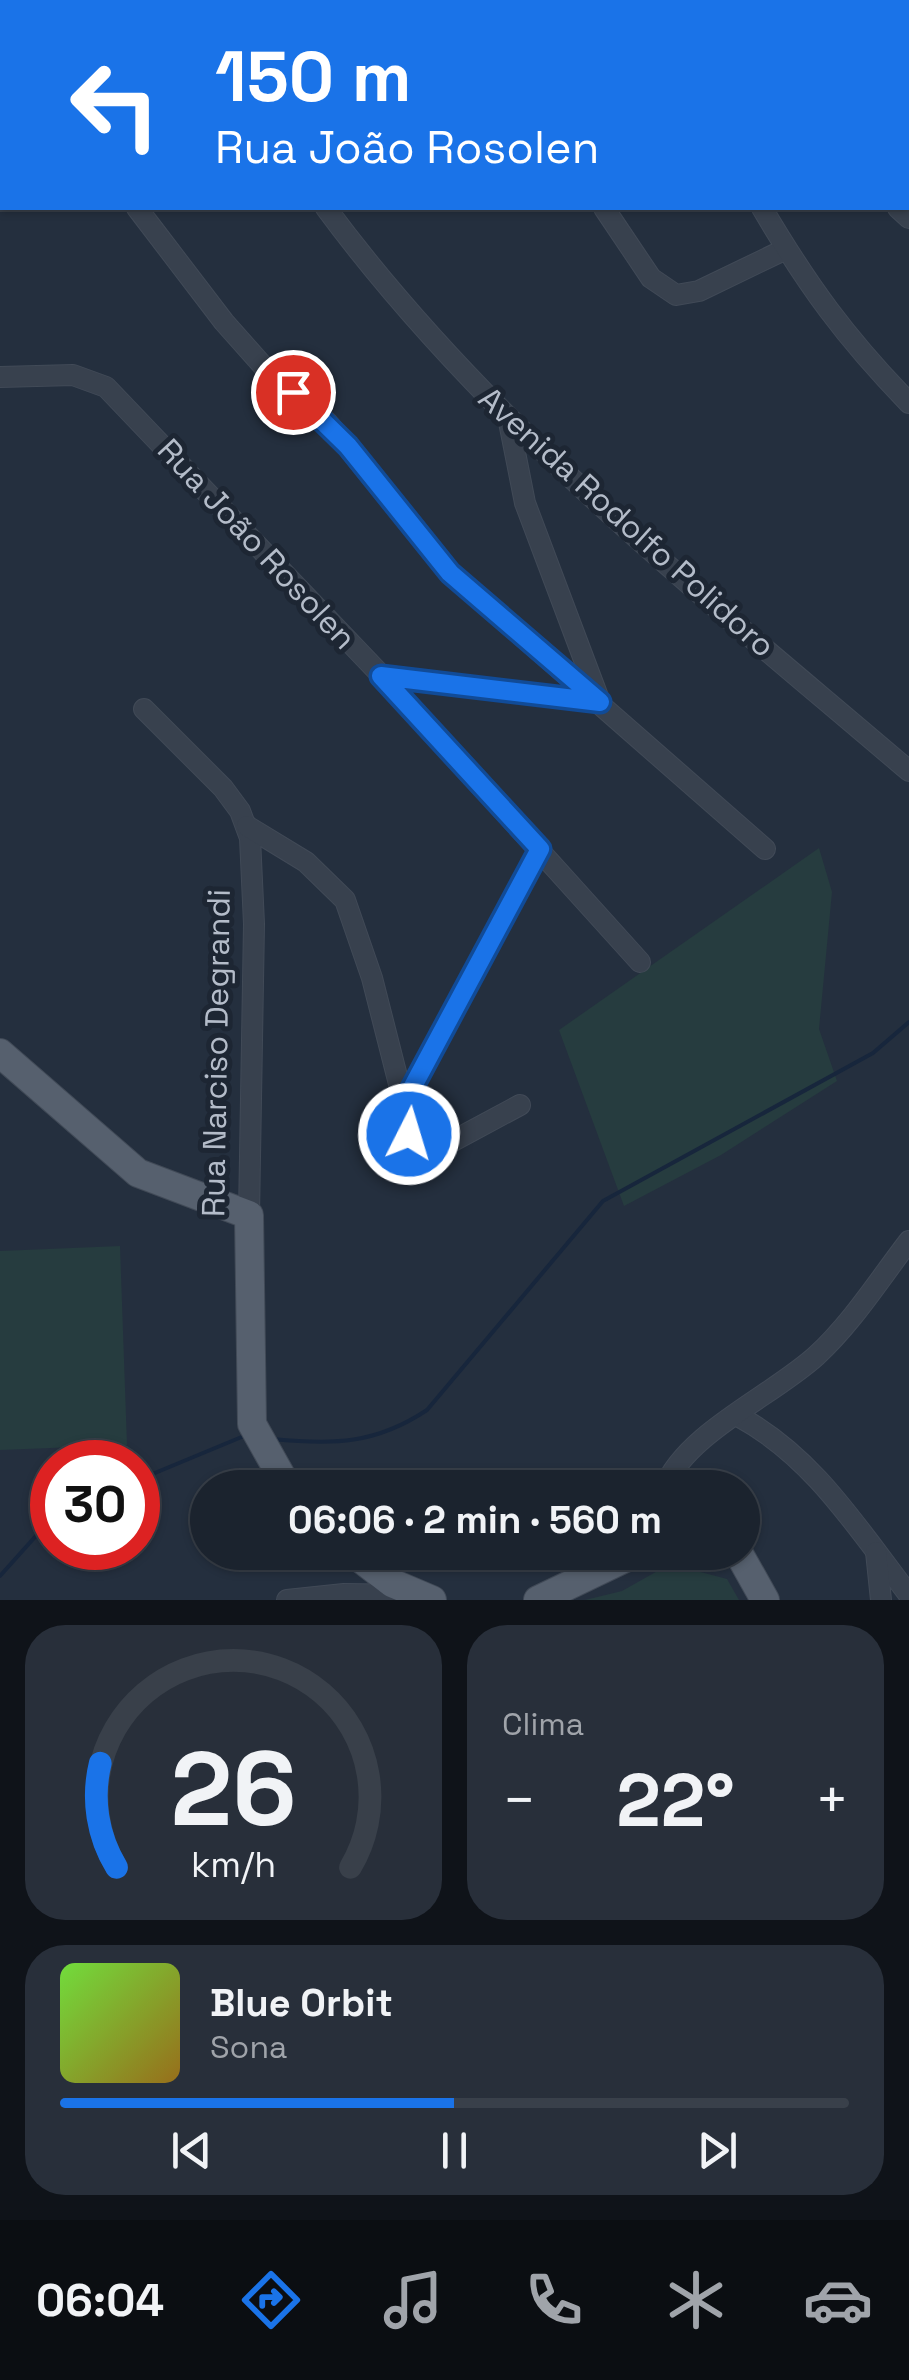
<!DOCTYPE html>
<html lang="pt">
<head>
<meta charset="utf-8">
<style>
  :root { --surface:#1b232e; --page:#282f3a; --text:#f1f3f6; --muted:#a0a4aa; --line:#39404a; --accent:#1a73e8 }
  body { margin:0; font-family:"Space Grotesk",sans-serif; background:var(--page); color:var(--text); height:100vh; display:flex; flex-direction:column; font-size:38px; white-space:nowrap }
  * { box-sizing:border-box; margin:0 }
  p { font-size:32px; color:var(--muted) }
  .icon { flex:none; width:55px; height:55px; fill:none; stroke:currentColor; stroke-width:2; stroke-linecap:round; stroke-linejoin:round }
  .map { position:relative; height:1600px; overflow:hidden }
  .panel { display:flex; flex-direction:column; gap:25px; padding:25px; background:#0f1319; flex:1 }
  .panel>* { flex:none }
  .hud { position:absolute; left:0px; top:0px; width:910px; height:210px; box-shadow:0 2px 8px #0004,0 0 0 2px var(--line); background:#1a73e8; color:#fff; overflow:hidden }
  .speed { position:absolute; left:30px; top:1440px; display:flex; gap:20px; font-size:50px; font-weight:700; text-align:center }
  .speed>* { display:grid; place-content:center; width:130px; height:130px; border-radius:50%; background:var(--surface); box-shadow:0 2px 8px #0004,0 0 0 2px var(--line); line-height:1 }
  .speed .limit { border:15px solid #d22; background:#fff; color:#111 }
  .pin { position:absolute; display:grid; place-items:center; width:85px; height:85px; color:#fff; margin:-42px; border:5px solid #fff; border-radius:50%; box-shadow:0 2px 10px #0007 }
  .me { position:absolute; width:110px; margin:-55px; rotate:5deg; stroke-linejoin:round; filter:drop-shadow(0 0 8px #0008) }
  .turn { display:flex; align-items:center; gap:35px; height:210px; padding:0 50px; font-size:45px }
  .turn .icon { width:130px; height:130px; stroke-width:2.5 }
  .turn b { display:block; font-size:70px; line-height:85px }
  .big { font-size:75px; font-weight:800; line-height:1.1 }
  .panel .card { flex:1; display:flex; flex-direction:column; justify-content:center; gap:15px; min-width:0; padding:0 35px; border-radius:40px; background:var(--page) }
  .panel .dial { align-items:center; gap:0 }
  .dial svg { height:260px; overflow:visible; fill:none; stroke:var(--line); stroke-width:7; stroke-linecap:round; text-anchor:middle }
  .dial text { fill:var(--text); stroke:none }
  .song { display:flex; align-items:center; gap:30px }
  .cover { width:120px; height:120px; border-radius:15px; background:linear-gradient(135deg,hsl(100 70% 55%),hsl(40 70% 35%)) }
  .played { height:10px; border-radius:5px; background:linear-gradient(90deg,var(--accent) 50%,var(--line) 50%) }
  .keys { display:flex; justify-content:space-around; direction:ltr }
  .heat { display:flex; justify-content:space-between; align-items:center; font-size:55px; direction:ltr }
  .panel .tiles { flex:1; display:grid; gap:25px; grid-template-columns:1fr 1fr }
  .card:last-child { grid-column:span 2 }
  .trip { position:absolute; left:190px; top:1470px; width:570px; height:100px; border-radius:50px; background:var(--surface); box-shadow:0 2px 8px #0004,0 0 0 2px var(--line); font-weight:800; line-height:100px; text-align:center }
  .menu { display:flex; height:160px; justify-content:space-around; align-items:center; background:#0b0e12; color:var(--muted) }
  .menu .icon { width:70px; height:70px }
  .menu .active { color:var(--accent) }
  .menu b { font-size:45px; color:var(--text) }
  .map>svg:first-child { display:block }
  .green { fill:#263c3f }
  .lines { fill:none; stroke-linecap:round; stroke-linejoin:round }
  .stream { stroke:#17263c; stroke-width:4 }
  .minor-casing { stroke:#414a57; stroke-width:22 }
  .major-casing { stroke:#414a57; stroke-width:30 }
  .minor { stroke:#38414e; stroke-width:20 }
  .major { stroke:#56606e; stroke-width:28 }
  .route-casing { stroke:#114b97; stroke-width:25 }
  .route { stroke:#1a73e8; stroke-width:18 }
  .labels { text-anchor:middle; stroke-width:10; stroke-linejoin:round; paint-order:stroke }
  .street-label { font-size:32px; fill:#b4bcc9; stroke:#1d2633 }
</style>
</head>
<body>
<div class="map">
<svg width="909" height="1600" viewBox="0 0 909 1600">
  <rect width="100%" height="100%" fill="#242f3e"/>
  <g class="green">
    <path d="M819 848 832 892 819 1029 837 1081 721 1155 624 1206 559 1030Z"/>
    <path d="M120 1246 127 1445 0 1450V1251Z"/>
    <path d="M670 1564 727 1579 739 1600H585L622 1591Z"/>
  </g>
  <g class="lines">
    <g class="stream">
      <path d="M273 1439C334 1445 376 1444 427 1410L603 1201 873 1053 909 1022"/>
      <path d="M138 1480 244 1436"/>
      <path d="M0 1576 52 1518"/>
    </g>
    <defs>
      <g id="minor">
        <path d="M171 0 173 2"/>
        <path d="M482 0 484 2"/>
        <path d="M630 0 640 2"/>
        <path d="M226 2 227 0"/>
        <path d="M836 2 838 0"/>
        <path d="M0 41 2 43"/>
        <path d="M137 208 224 322 264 367 327 422 450 573 765 849"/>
        <path d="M326 208C488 427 703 595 909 771"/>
        <path d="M604 208 651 278 676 295 699 291 786 249"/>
        <path d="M762 208C808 286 845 337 909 403"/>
        <path d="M898 208 909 218"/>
        <path d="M0 377 73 375 106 387 381 675 640 962"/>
        <path d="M381 675 600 702 525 503 509 422"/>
        <path d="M144 709 223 788 240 811 250 838 254 924 249 1215"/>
        <path d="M247 826 306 862 345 900 372 978 414 1143 422 1150 440 1148 520 1105"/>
        <path d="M404 1103 540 849"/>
        <path d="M738 1416C814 1457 857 1528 909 1595"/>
        <path d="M664 1488C686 1433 772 1396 816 1356 852 1323 879 1280 909 1241"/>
        <path d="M876 1552 881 1600"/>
        <path d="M287 1600 344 1594 414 1595"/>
      </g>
      <g id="major">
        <path d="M0 1053 138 1173 249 1215 252 1424 288 1488"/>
        <path d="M352 1552 392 1583 432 1600"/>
        <path d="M738 1552 765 1600"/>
        <path d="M538 1600 638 1552"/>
      </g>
    </defs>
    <use href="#minor" class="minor-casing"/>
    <use href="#major" class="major-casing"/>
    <use href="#minor" class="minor"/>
    <use href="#major" class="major"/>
  </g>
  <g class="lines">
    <defs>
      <path id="route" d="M293 392 348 446 450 573 600 702 381 676 540 849 404 1103 409 1134"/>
    </defs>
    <use href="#route" class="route-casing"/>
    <use href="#route" class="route"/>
  </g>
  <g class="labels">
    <g class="street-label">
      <text transform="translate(627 522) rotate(42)" y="11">Avenida Rodolfo Polidoro</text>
      <text transform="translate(257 544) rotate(47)" y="11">Rua João Rosolen</text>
      <text transform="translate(216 1053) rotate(-89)" y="11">Rua Narciso Degrandi</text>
    </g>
  </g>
</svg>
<div class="speed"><div class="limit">30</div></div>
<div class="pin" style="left:293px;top:392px;background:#d93025"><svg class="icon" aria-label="arrive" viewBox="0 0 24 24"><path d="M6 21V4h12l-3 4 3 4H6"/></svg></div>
<svg class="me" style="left:409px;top:1134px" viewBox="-20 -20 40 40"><circle r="17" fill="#1a73e8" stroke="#fff" stroke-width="3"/><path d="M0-11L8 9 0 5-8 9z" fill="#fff"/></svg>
<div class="trip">06:06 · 2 min · 560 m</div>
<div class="hud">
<div class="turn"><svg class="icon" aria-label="left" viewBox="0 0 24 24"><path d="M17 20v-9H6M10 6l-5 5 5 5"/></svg><div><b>150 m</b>Rua João Rosolen</div></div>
</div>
</div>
<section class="panel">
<div class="tiles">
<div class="card dial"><svg viewBox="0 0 100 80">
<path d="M14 69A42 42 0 1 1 86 69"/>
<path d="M14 69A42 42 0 0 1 9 37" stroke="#1a73e8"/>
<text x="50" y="56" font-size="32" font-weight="700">26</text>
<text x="50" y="72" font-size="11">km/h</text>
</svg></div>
<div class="card"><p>Clima</p>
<div class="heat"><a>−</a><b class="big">22°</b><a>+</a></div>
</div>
<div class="card">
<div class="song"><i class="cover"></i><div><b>Blue Orbit</b><p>Sona</p></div></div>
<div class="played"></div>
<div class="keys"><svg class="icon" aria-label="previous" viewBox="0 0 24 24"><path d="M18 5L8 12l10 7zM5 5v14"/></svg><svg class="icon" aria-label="pause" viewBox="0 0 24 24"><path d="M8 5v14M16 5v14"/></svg><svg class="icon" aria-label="next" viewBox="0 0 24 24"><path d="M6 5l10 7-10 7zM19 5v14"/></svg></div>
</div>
</div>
</section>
<nav class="menu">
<b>06:04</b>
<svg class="icon active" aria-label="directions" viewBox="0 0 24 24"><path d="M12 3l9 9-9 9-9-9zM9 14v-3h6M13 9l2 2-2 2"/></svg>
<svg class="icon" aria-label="music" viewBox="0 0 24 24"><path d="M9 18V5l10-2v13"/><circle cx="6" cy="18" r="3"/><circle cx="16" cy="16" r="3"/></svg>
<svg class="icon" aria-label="phone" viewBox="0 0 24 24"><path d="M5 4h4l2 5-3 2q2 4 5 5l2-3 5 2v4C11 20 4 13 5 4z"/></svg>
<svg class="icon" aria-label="climate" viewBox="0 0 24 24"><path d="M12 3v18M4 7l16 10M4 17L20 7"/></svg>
<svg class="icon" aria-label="car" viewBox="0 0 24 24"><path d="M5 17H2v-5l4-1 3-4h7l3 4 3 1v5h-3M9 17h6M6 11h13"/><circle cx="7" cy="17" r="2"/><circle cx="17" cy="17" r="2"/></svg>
</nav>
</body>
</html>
